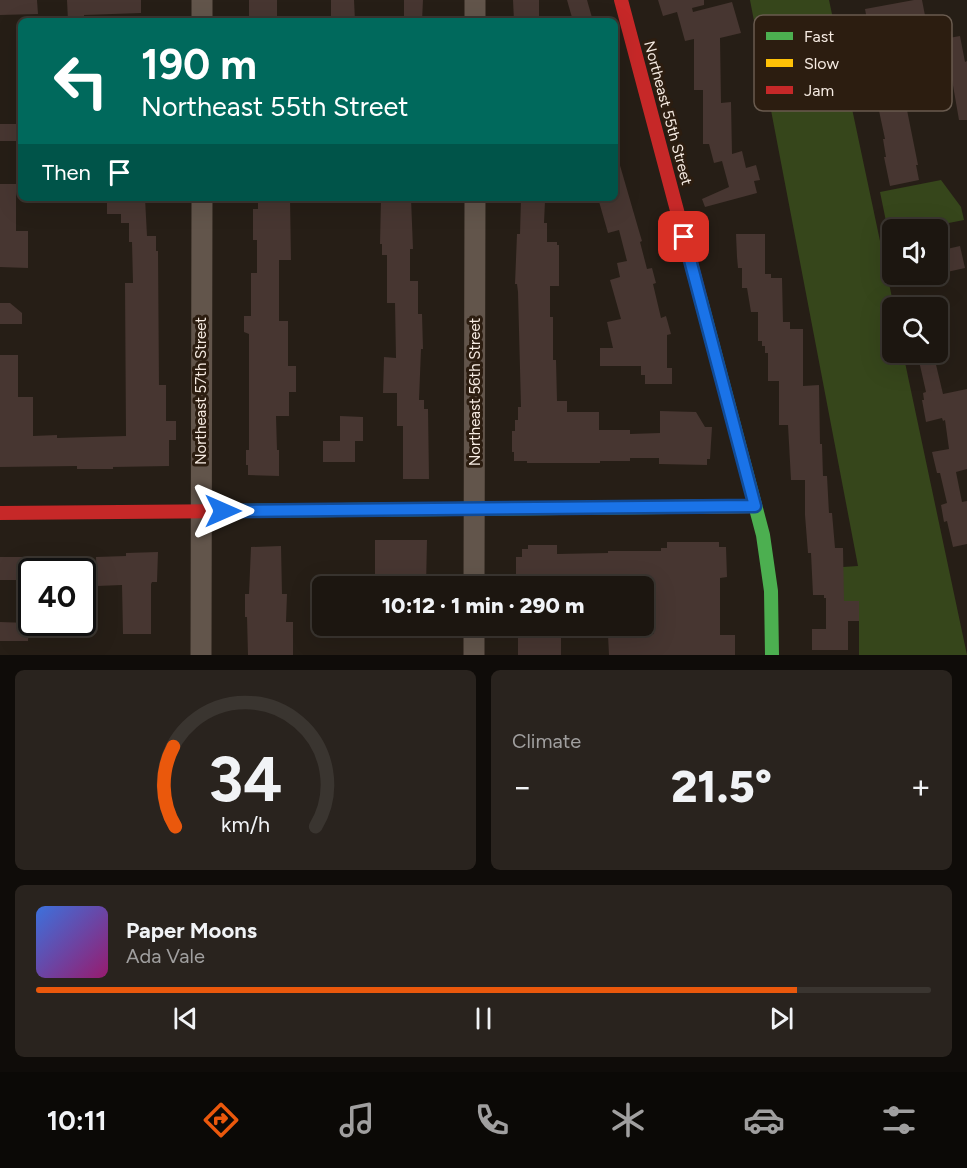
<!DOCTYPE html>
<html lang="en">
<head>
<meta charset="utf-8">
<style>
  :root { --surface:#1c1610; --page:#29231e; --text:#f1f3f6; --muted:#a09f9f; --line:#3a3530; --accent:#ea580c }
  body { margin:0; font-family:Figtree,sans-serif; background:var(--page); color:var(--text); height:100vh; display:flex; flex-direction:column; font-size:22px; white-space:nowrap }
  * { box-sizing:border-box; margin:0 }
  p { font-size:20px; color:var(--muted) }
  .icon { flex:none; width:33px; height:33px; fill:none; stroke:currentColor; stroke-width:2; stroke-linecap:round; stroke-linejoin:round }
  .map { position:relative; height:655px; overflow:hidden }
  .panel { display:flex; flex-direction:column; gap:15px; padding:15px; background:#0f0c09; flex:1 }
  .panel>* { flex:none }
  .banner { position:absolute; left:18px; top:18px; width:600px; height:183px; border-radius:9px; box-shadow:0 6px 24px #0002,0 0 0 2px var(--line); background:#00695c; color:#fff; overflow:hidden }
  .controls { position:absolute; left:882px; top:219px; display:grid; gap:12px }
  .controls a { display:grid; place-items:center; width:66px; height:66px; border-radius:9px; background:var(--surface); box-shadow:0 6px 24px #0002,0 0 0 2px var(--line); font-size:30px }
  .speed { position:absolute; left:18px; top:558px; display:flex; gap:12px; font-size:30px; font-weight:700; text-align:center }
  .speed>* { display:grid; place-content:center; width:78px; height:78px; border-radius:50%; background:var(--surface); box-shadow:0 6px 24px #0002,0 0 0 2px var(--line); line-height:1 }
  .speed .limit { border:3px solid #111; border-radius:9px; background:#fff; color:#111 }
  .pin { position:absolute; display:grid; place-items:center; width:51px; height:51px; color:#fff; margin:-26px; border-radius:12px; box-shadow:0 3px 9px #0006 }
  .me { position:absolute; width:66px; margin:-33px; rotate:90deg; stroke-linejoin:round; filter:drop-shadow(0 0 4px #0008) }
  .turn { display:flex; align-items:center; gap:21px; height:126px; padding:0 24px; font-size:27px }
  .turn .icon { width:78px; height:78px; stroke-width:2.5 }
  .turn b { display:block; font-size:42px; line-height:51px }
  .then { display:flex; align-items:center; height:57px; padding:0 24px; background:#0003; gap:12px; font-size:22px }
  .big { font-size:45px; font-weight:800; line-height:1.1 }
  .panel .tile { flex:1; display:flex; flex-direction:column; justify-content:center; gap:9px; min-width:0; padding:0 21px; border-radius:9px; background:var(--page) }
  .panel .dial { align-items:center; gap:0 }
  .dial svg { height:156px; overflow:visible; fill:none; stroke:var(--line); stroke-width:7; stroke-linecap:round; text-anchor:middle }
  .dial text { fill:var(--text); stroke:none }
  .song { display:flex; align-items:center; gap:18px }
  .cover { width:72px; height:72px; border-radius:9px; background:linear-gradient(135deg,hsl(220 70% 55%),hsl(320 70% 35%)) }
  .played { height:6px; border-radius:3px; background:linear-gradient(90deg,var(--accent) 85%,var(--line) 85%) }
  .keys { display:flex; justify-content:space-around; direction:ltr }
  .heat { display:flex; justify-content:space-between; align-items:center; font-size:33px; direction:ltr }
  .panel .tiles { flex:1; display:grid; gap:15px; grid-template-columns:1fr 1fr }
  .tile:last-child { grid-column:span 2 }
  .trip { position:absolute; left:312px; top:576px; width:342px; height:60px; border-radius:9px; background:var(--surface); box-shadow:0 6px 24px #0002,0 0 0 2px var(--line); font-weight:800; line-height:60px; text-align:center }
  .menu { display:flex; height:96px; justify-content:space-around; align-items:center; background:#0b0906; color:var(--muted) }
  .menu .icon { width:42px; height:42px }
  .menu .current { color:var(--accent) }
  .menu b { font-size:27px; color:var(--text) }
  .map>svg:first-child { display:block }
  .green { fill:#36461b }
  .building { fill:#473631 }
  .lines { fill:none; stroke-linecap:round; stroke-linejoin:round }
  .street { stroke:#62554b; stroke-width:21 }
  .fast { stroke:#4caf50; stroke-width:14 }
  .slow { stroke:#ffc107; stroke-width:14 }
  .jam { stroke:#c62828; stroke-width:14 }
  .route-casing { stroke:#114b97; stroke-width:15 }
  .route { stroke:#1a73e8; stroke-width:10 }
  .labels { text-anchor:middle; stroke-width:6; stroke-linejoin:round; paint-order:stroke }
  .street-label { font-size:15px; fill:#f6ebe2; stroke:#2c1d10 }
  .key { fill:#2c1d10; stroke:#695b4f; stroke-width:1.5 }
  .key-label { font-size:16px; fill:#f6ebe2 }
</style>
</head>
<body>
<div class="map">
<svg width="967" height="655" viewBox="0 0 967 655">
  <rect width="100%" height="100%" fill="#261e16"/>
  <g class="green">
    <path d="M750 0H829L894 307 892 308V352L903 353 967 655H859V601H843V567L858 566Z"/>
    <path d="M941 180 961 207 964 220 918 229 892 230V235L889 236 880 192Z"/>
  </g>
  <g class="building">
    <path d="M0 0H37L38 14 0 15Z"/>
    <path d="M67 0H141V13L84 15V21H68Z"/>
    <rect x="249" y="0" width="28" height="21"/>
    <path d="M331 0H354L355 21H331Z"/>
    <path d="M404 0H423L422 21H404Z"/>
    <path d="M513 0H539V21H514Z"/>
    <path d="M567 0H587L593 21H573Z"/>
    <path d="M658 0H704V5L692 8 693 12 732 2 741 33 720 38 721 103 731 102 732 154 742 151 746 168 756 165 760 180 754 181 757 193 705 207 702 199 729 187 722 161 714 163 709 144H703V90H694V39L685 41 677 12 663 16Z"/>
    <path d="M914 0H922L928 31 896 37 905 78 906 85H902L918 165H916L919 180 890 186 884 157H886L883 139H885L867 54 873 53 865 9Z"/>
    <path d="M960 36 965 62 967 61V120H959L950 68 937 70 932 41Z"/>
    <rect x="0" y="124" width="21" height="17"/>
    <path d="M619 162 639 231 642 241 640 242 647 269 652 268 656 283 653 284 661 318 666 316 671 334 667 335V368H672V384H645V375H641V366H600V348H613L607 322 621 319 610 280 620 277 617 263 627 261 619 230 608 233 598 198H615V163Z"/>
    <path d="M0 184H16V231H28V268L0 267Z"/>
    <path d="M107 198H145L147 236H156V251H158L159 385H166V421H176V440H169V466L113 467V469H77V466L0 467V355H18V397H33V436L57 435V438L126 436 125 283H133L132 242H129V223H121V214H107Z"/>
    <path d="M258 198H290L291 260H279V321H288V366H296V392H289V416H276L277 450H279V476L248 475V465H246V450H249V334L244 332V316H251V273H257V240H253V209H258Z"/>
    <path d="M381 198H411L413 249H410V281H418V314H422L423 349H421L419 400H424V409H428L429 479H403V426H397V393H383L384 357 396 358 395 303H387V255H382V244H380Z"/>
    <path d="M521 198H542V201H545L544 223H547V242H557V245H559V286H550V317H553V360H556L557 401H567V412H599V430H630V434L660 433V411L696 412 705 427H712L710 459H707V465L659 464V458H630V461H600V463H527V461H514V452H512V431H515V420H518V407H521L518 292 517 284H515L517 234H520Z"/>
    <path d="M736 234H765V274H771V278H782L783 322H790V329H803V386L819 385 820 444H822L823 476H827L829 513H832L835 548H843L844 601H859V621H848V650H812V629H826V598H824V595H813L811 553H808L805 515V480H791L788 425H779V381H768V353H765V346H762V341H758V312H751L747 288H742V268H738L737 257Z"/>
    <path d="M960 246 965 268 938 274V251Z"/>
    <path d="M0 303H10L22 313V324H0Z"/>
    <path d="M917 352H933L943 394 967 389V469L956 472 962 502 967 501V544L953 547 947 521 944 522 941 505 947 503 940 473H937L932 452 949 449 945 420 943 421 942 418 926 422 922 400H924L923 393 926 392Z"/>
    <path d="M340 416 363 417V441H355V462H323V441H340Z"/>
    <path d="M375 540H427L426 586H375Z"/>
    <path d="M667 542H719V547H726L727 577 720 578V635H735V655H609L608 635 654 634V586L516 585V557H522V549H528V545H557V554L608 553V551H661V548H667Z"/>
    <path d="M281 546 282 594H287L286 622H293V655H248L247 617H245V594H249L251 547Z"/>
    <path d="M158 552 157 582H152L151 584V634H123L122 585 97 586 96 557 126 556V553Z"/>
    <path d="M0 557H60V572H32V580H0Z"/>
    <path d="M0 622 29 623 28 641H0Z"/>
    <rect x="518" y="626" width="43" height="29"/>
  </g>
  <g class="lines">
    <g class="street">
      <path d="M202 21V0"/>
      <path d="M475 21V0"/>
      <path d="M474 586 475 198"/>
      <path d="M201 655 202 198"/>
      <path d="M474 655V626"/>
    </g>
    <g class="fast">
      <path d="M700 297 763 535 771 591 772 655"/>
      <path d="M240 511 668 507"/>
    </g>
    <path class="slow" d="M668 507 755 506"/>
    <g class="jam">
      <path d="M621 0 700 297"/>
      <path d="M0 513 240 511"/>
    </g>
  </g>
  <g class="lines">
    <defs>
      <path id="route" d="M223 511 755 506 684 237"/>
    </defs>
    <use href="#route" class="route-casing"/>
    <use href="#route" class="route"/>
  </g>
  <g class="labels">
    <g class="street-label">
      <text transform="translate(668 113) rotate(75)" y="5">Northeast 55th Street</text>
      <text transform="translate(201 391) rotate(-90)" y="5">Northeast 57th Street</text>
      <text transform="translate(475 392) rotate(-90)" y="5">Northeast 56th Street</text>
    </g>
  </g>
  <rect x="754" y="15" width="198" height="96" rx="9" class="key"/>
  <rect x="766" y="32" width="27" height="8" fill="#4caf50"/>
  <rect x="766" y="59" width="27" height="8" fill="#ffc107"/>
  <rect x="766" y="86" width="27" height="8" fill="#c62828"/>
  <g class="key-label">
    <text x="804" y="42">Fast</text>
    <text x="804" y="69">Slow</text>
    <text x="804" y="96">Jam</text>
  </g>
</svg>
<div class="controls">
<a><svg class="icon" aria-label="sound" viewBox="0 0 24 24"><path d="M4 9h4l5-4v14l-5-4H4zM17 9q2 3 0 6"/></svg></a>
<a><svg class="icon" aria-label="search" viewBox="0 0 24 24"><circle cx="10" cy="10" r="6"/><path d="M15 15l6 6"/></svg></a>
</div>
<div class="speed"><div class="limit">40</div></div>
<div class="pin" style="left:684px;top:237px;background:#d93025"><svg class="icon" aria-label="arrive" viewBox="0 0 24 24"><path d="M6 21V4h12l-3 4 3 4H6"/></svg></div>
<svg class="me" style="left:223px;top:511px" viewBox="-20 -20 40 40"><path d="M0-17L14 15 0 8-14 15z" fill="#1a73e8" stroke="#fff" stroke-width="4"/></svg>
<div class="trip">10:12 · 1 min · 290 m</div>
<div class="banner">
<div class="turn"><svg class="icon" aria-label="left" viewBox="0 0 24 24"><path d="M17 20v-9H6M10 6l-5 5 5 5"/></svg><div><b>190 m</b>Northeast 55th Street</div></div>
<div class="then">Then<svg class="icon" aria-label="arrive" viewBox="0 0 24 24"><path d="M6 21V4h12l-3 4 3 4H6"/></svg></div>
</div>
</div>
<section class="panel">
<div class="tiles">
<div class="tile dial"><svg viewBox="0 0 100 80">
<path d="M14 69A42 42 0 1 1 86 69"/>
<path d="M14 69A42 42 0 0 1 13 28" stroke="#ea580c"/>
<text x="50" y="56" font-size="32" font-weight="700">34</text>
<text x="50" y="72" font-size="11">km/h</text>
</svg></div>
<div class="tile"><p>Climate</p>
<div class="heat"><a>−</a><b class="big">21.5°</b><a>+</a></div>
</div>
<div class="tile">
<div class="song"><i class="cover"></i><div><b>Paper Moons</b><p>Ada Vale</p></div></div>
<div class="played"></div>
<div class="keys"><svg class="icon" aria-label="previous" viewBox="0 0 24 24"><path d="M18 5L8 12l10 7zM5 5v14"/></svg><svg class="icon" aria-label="pause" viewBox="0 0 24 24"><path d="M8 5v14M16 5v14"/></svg><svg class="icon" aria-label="next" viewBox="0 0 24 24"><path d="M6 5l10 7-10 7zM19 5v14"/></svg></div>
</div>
</div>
</section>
<nav class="menu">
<b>10:11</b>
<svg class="icon current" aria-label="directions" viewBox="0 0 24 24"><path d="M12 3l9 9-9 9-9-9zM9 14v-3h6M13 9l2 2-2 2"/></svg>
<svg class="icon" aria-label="music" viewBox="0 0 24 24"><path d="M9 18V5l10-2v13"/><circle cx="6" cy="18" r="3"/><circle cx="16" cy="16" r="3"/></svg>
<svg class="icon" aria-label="phone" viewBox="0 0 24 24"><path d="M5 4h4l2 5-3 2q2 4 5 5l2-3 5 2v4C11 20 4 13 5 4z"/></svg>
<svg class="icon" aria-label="climate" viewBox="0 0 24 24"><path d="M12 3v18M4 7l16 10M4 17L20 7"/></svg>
<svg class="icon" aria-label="car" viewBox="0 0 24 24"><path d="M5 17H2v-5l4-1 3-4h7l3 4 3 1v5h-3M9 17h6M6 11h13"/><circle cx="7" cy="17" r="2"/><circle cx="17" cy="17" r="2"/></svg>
<svg class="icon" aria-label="filters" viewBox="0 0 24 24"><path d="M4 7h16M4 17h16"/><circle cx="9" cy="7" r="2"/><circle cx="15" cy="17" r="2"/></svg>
</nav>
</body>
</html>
